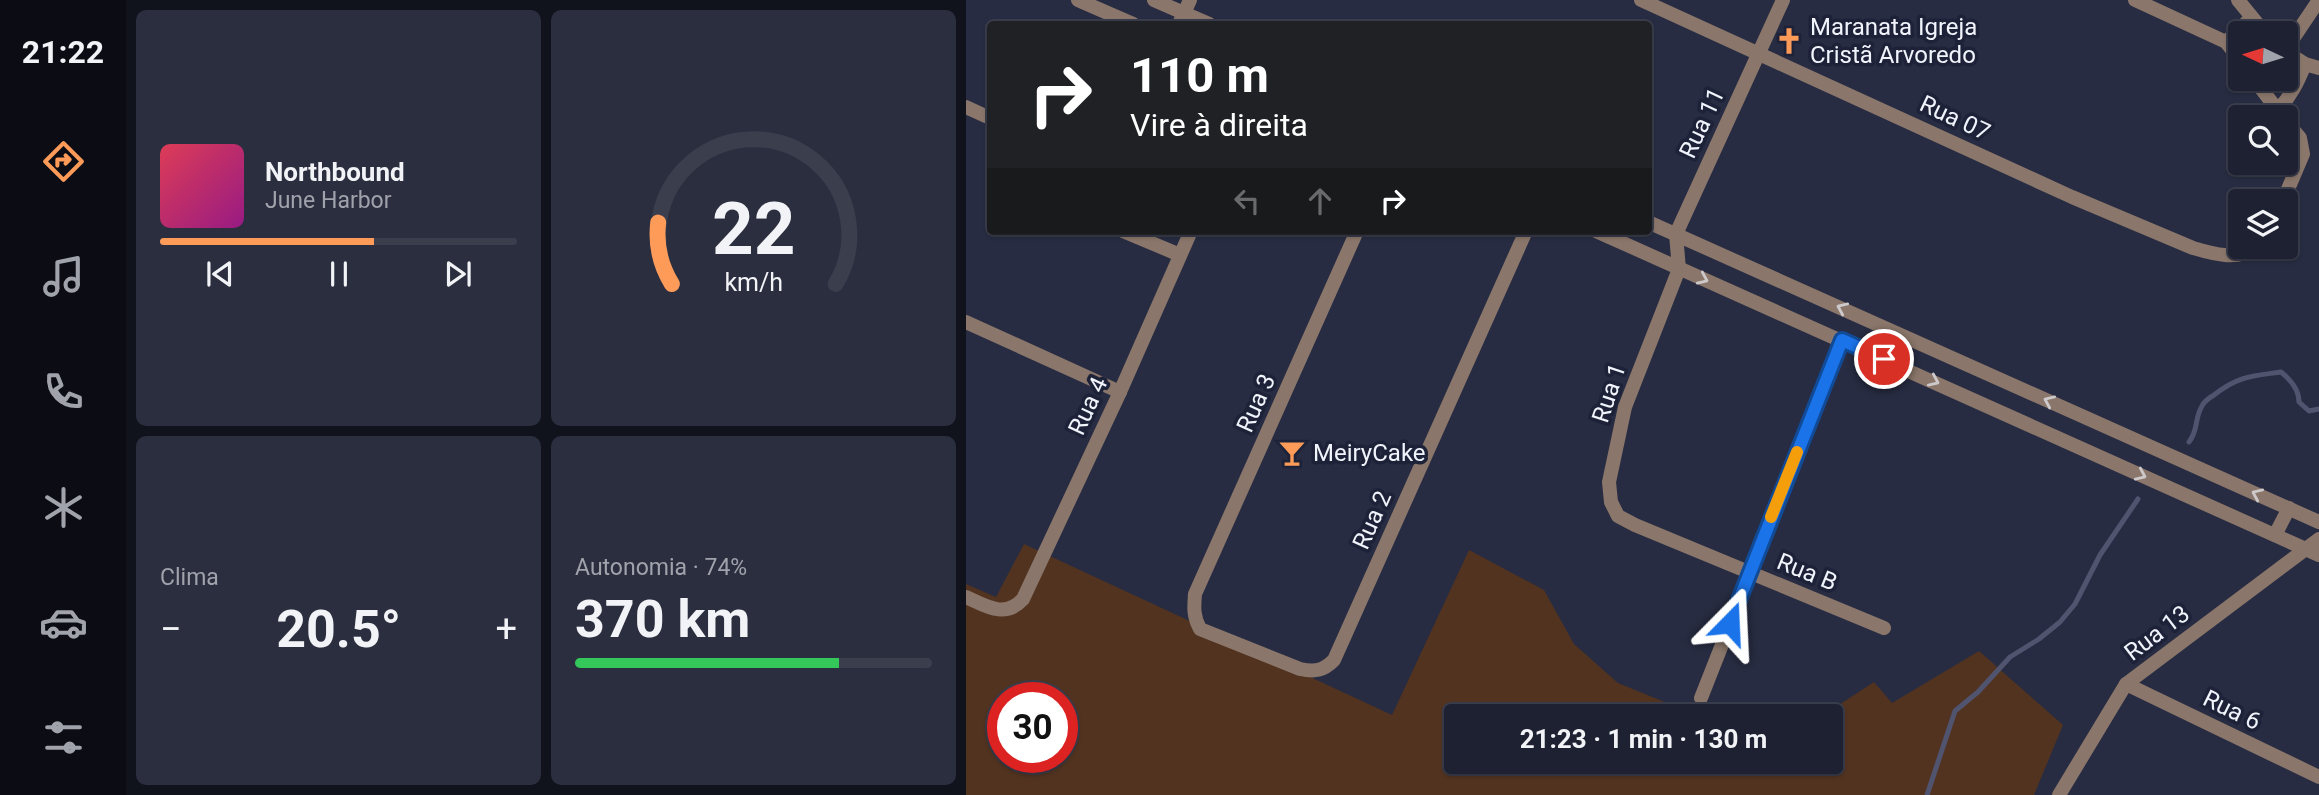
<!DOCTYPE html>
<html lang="pt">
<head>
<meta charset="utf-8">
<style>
  :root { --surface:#1d2132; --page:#2a2e3e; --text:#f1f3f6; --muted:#a0a3ac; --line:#3b3e4d; --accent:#fe9b59 }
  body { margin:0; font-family:Roboto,sans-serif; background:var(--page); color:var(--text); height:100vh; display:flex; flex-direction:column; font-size:26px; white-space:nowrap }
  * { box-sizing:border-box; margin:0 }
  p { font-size:23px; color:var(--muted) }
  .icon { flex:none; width:38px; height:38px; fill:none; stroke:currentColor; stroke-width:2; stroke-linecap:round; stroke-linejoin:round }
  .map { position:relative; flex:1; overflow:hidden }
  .details { display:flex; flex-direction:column; gap:10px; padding:10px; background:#10121c; width:840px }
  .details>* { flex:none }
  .hud { position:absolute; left:21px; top:21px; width:665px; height:214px; border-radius:7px; box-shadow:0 2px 5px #0004,0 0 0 2px var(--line); background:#202124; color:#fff; overflow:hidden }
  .needle { width:46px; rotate:274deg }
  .fabs { position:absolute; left:1262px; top:21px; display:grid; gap:14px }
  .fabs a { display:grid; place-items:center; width:70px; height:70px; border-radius:7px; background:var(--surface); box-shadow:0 2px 5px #0004,0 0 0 2px var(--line); font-size:35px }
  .speed { position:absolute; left:21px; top:682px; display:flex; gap:14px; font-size:35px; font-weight:700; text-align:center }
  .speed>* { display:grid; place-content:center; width:91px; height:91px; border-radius:50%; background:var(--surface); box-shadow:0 2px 5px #0004,0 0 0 2px var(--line); line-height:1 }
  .speed .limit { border:10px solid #d22; background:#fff; color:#111 }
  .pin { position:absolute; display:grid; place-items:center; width:60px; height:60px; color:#fff; margin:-30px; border:4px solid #fff; border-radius:50%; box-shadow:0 2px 7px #0007 }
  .me { position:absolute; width:77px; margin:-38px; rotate:21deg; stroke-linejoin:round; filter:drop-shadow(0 0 5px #0008) }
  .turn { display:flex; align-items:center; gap:24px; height:147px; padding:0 28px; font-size:32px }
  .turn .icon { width:91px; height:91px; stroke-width:2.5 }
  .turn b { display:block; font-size:49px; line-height:60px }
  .lanes { display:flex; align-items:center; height:66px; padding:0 28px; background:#0003; justify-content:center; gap:35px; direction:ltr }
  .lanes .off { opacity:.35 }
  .big { font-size:52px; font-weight:700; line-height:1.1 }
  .details .tile { flex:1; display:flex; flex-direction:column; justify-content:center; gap:10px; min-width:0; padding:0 24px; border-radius:10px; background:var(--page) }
  .details .dial { align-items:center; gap:0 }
  .dial svg { height:182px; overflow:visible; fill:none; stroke:var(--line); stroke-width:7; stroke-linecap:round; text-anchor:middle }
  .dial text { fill:var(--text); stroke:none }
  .song { display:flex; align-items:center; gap:21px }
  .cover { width:84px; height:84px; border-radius:10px; background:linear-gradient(135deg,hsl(350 70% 55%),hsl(310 70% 35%)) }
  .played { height:7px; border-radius:4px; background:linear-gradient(90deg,var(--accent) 60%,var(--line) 60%) }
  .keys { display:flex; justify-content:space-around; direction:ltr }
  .heat { display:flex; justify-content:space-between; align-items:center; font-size:38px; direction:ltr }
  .charge { height:10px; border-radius:5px; background:linear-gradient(90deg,#34c759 74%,var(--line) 0) }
  .details .tiles { flex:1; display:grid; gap:10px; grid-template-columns:repeat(2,1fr) }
  .trip { position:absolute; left:478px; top:704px; width:399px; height:70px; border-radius:7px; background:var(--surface); box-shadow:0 2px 5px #0004,0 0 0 2px var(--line); font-weight:700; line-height:70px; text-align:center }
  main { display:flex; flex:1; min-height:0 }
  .dock { display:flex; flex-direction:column; width:126px; justify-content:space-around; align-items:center; background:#0c0d14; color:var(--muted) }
  .dock .icon { width:49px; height:49px }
  .dock .selected { color:var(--accent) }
  .dock b { font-size:32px; color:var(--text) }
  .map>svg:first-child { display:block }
  .green { fill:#513320; fill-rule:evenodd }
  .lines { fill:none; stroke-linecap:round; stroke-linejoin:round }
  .stream { stroke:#51546f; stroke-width:5 }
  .minor { stroke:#8a766a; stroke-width:14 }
  .tertiary { stroke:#8a766a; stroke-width:14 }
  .oneway { stroke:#cdc8c9 }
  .route-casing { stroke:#114b97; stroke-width:18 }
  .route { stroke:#1a73e8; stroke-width:12 }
  .slow { stroke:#f59e0b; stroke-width:12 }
  .labels { text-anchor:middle; stroke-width:7; stroke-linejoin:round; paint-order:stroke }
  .poi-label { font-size:24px; fill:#f1f4fc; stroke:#1d2238; text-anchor:start }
  .street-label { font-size:24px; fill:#f1f4fc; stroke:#1d2238 }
</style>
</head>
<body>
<main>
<nav class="dock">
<b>21:22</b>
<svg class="icon selected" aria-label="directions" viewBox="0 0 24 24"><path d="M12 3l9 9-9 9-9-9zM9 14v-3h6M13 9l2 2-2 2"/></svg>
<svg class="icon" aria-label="music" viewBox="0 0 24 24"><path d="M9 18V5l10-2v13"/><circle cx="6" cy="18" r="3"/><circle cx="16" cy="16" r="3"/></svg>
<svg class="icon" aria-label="phone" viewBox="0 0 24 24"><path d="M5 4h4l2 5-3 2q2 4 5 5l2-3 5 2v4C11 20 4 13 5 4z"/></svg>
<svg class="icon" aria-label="climate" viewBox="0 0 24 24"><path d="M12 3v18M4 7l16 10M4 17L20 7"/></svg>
<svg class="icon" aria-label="car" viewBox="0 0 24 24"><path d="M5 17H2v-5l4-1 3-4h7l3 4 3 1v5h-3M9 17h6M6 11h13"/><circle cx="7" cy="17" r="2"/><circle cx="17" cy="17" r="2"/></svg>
<svg class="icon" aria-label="filters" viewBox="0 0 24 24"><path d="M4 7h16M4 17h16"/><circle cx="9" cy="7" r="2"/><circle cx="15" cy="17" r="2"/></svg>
</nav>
<section class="details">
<div class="tiles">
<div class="tile">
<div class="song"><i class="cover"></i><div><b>Northbound</b><p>June Harbor</p></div></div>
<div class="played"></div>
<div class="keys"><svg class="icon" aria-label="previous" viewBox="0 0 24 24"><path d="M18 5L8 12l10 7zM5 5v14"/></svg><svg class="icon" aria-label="pause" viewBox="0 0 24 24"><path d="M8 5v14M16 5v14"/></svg><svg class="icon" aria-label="next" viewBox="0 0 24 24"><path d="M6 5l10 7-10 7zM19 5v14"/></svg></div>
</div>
<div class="tile dial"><svg viewBox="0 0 100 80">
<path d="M14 69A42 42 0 1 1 86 69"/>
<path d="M14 69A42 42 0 0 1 8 42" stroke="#fe9b59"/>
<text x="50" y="56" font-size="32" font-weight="700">22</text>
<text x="50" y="72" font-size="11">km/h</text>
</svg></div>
<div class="tile"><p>Clima</p>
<div class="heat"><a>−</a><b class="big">20.5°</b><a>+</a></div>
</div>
<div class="tile"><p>Autonomia · 74%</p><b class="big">370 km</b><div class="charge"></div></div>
</div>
</section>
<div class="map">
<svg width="1353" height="795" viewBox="0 0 1353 795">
  <rect width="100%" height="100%" fill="#272c42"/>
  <path class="green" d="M58 544 426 715 503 550 578 590 608 644 652 683 728 714 742 716H490V761H864V716H856L908 682 926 703 1013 651 1097 725 1068 795H0V584L30 597ZM37 698H96V758H37Z"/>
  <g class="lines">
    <g class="stream">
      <path d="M1223 442C1233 429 1228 419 1236 406 1238 401 1243 398 1248 395 1272 376 1286 376 1315 372 1325 380 1333 389 1333 402L1343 411 1353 409"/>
      <path d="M961 795 989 711 1012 692 1044 657 1073 639 1094 622 1109 604 1134 555 1172 499"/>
    </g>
    <g class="minor">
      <path d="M675 0 1106 197 1227 248C1244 253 1274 262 1288 247"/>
      <path d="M817 0 710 234 713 269 659 407 643 482 645 502 652 516 669 525 918 628"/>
      <path d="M1169 0 1260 42 1274 60"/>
      <path d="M1272 0 1299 33"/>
      <path d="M213 24 224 0"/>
      <path d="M1260 42 1285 18"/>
      <path d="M1320 49 1353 0"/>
      <path d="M1320 52 1339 64 1353 68"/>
      <path d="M1288 79 1316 116"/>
      <path d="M0 107 24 118"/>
      <path d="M1311 111C1325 96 1332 82 1339 64"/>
      <path d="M1317 201 1337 154 1334 138 1320 121"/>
      <path d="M157 231 214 255"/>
      <path d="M391 231 229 594C228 607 227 616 234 629L334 669C349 672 357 671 368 660L560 231"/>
      <path d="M0 322 154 392"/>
      <path d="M0 597C20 606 39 619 57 599L154 392 225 231"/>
      <path d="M1160 684 1353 777"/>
      <path d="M735 698 876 340"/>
      <path d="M1093 795 1160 684 1353 539"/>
    </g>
    <g class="tertiary">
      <path d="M112 0 167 24"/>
      <path d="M188 0 243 24"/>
      <path d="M682 222 1353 522"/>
      <path d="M630 231 1353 555"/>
      <path d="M1309 535 1323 508"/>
    </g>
  </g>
  <defs><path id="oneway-chevron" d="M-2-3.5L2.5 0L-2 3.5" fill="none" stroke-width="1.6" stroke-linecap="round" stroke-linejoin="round" transform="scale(1.75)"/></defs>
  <g class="oneway">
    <use href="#oneway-chevron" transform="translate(737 279) rotate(24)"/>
    <use href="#oneway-chevron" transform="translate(876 308) rotate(-156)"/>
    <use href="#oneway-chevron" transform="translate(968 381) rotate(24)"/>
    <use href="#oneway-chevron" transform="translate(1083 401) rotate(-156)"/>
    <use href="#oneway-chevron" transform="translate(1175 475) rotate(24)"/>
    <use href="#oneway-chevron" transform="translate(1291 494) rotate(-156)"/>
  </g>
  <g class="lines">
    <defs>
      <path id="route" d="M764 623 876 340 918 359"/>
    </defs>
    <use href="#route" class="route-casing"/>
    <use href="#route" class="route"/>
    <path class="slow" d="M805 517 831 452"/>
  </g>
  <defs>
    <symbol id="church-bare" viewBox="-9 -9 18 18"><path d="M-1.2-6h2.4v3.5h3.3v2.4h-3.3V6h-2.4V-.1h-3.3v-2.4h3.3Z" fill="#fe9b59" stroke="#1d2238" stroke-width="2.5" paint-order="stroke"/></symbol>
    <symbol id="bar-bare" viewBox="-9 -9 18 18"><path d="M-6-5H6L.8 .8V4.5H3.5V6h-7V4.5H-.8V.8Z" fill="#fe9b59" stroke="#1d2238" stroke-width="2.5" paint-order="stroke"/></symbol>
  </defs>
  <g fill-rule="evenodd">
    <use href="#church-bare" x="804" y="22" width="38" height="38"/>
    <use href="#bar-bare" x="307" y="434" width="38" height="38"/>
  </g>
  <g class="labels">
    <g class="poi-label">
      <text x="844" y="35">Maranata Igreja<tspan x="844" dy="28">Cristã Arvoredo</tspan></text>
      <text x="347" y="461">MeiryCake</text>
    </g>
    <g class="street-label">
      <text transform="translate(989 118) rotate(25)" y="8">Rua 07</text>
      <text transform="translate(736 123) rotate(-65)" y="8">Rua 11</text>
      <text transform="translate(643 393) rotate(-72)" y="8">Rua 1</text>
      <text transform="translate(290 403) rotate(-66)" y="8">Rua 3</text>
      <text transform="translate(122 406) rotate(-65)" y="8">Rua 4</text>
      <text transform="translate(406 520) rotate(-66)" y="8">Rua 2</text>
      <text transform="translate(841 572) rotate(22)" y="8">Rua B</text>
      <text transform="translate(1191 633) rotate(-37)" y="8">Rua 13</text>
      <text transform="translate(1266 710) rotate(26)" y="8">Rua 6</text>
    </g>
  </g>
</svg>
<div class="fabs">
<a><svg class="needle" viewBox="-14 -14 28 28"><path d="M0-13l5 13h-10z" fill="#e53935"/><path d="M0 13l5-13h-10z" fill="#a0a3ac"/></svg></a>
<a><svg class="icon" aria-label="search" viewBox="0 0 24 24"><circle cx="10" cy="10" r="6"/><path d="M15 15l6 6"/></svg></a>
<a><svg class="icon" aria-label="layers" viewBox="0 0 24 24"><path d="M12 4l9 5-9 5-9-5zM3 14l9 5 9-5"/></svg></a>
</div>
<div class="speed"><div class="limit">30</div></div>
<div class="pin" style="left:918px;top:359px;background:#d93025"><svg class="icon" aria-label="arrive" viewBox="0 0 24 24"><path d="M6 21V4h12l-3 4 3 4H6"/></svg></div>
<svg class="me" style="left:764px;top:623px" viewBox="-20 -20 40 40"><path d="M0-17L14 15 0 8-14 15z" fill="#1a73e8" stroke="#fff" stroke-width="4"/></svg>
<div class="trip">21:23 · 1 min · 130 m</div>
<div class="hud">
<div class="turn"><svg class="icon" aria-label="right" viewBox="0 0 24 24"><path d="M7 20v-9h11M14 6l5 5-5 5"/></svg><div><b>110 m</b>Vire à direita</div></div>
<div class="lanes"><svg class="icon off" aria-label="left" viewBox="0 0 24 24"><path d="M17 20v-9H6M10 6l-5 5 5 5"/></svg><svg class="icon off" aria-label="ahead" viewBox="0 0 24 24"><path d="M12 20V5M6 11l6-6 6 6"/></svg><svg class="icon" aria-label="right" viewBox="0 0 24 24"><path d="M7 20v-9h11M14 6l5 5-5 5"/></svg></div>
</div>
</div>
</main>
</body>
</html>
